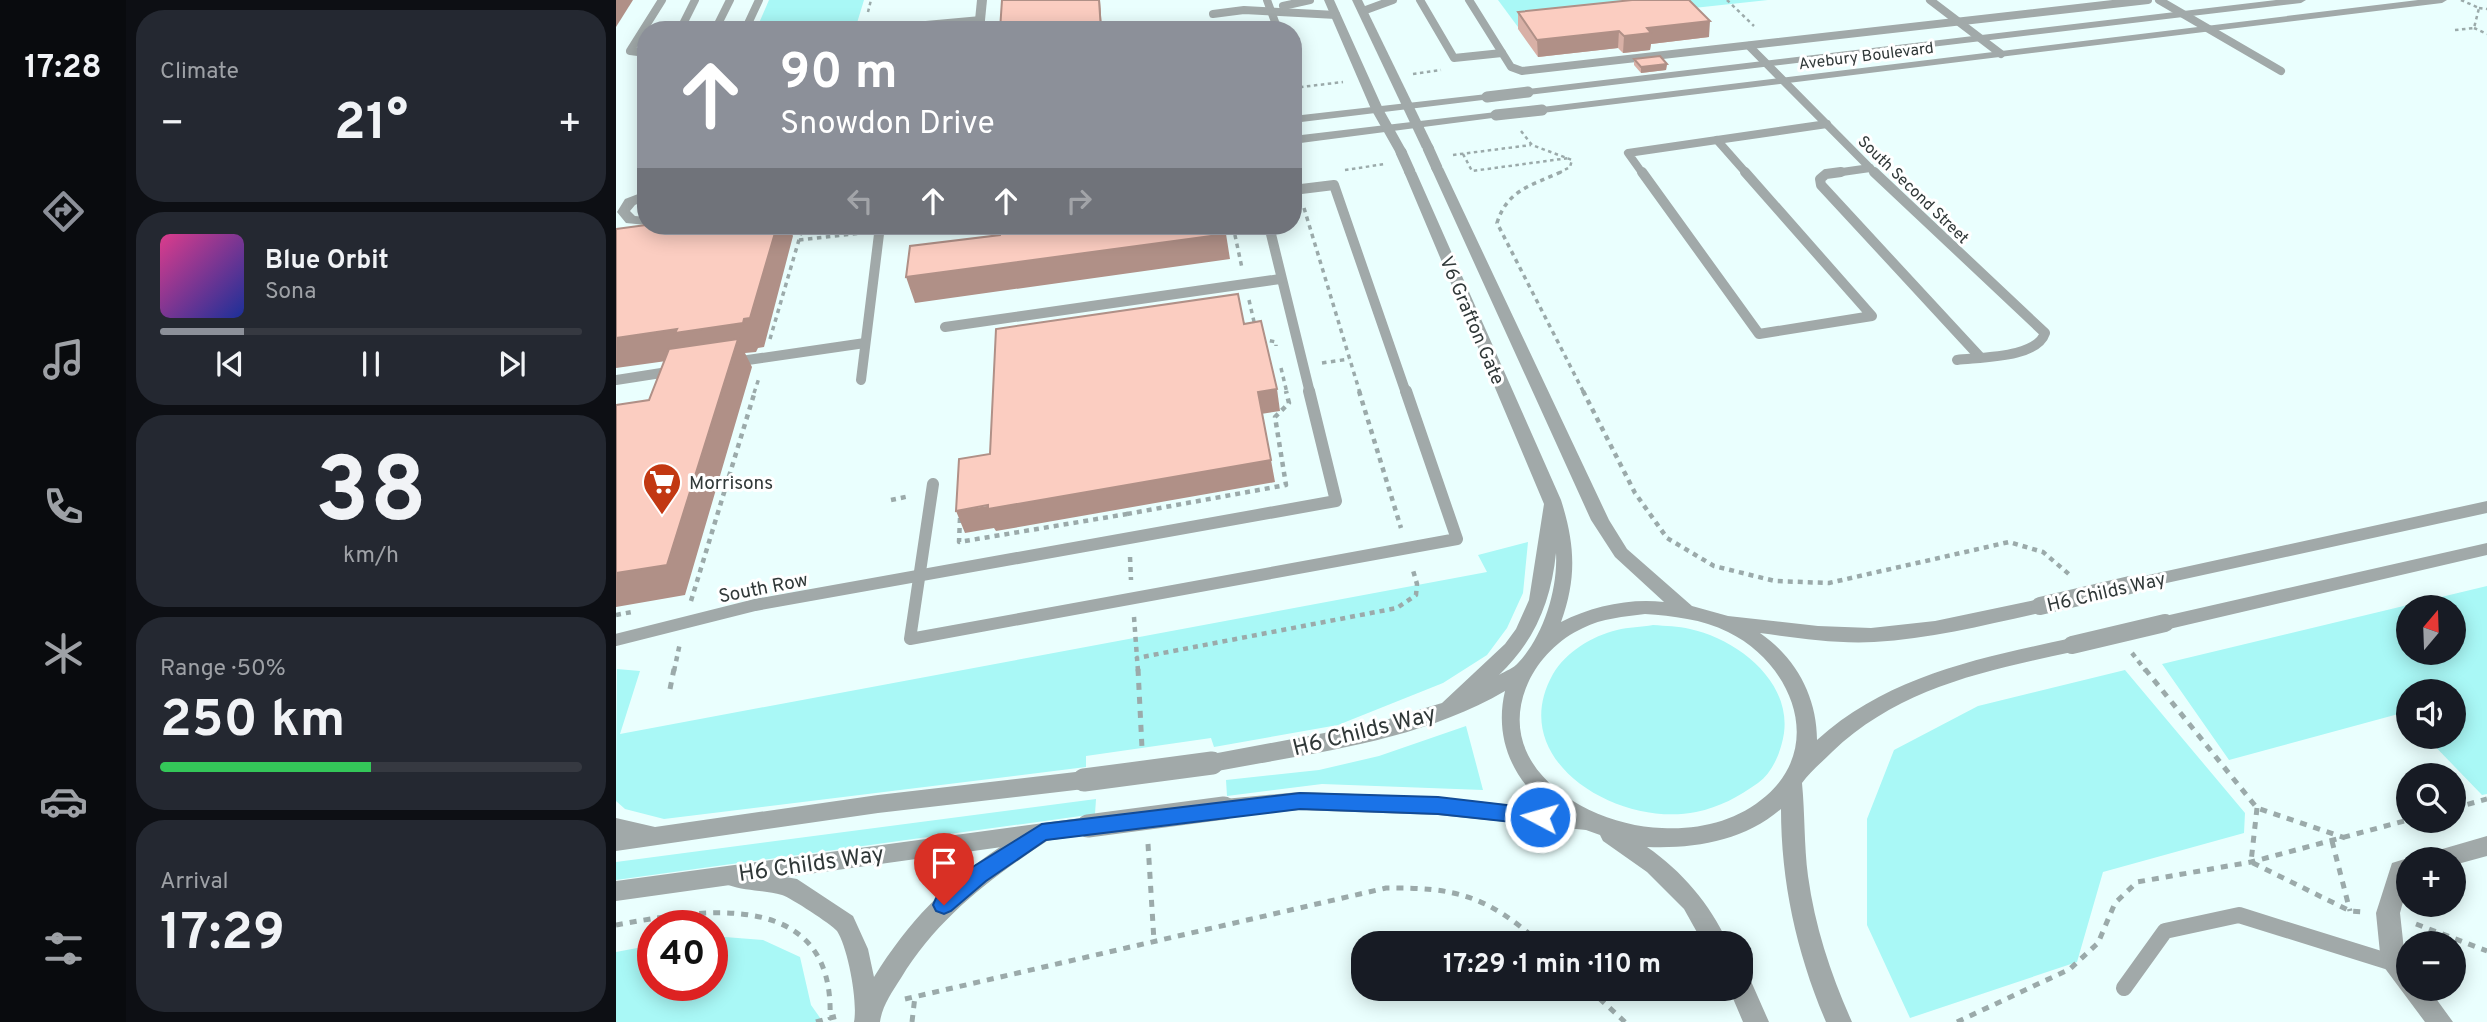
<!DOCTYPE html>
<html lang="en">
<head>
<meta charset="utf-8">
<style>
  :root { --surface:#171b24; --page:#242831; --text:#f1f3f6; --muted:#9ea1a6; --line:#363941; --accent:#8c9099 }
  body { margin:0; font-family:Overpass,sans-serif; background:var(--page); color:var(--text); height:100vh; display:flex; flex-direction:column; font-size:26px; white-space:nowrap }
  * { box-sizing:border-box; margin:0 }
  p { font-size:23px; color:var(--muted) }
  .icon { flex:none; width:38px; height:38px; fill:none; stroke:currentColor; stroke-width:2; stroke-linecap:round; stroke-linejoin:round }
  .map { position:relative; flex:1; overflow:hidden }
  .details { display:flex; flex-direction:column; gap:10px; padding:10px; background:#0d0f14; width:490px }
  .details>* { flex:none }
  .guide { position:absolute; left:21px; top:21px; width:665px; height:214px; border-radius:28px; box-shadow:0 4px 18px #0003; background:#8c9099; color:#fff; overflow:hidden }
  .needle { width:46px; rotate:19deg }
  .fabs { position:absolute; left:1780px; top:595px; display:grid; gap:14px }
  .fabs a { display:grid; place-items:center; width:70px; height:70px; border-radius:50%; background:var(--surface); box-shadow:0 4px 18px #0003; font-size:35px }
  .speed { position:absolute; left:21px; top:910px; display:flex; gap:14px; font-size:35px; font-weight:700; text-align:center }
  .speed>* { display:grid; place-content:center; width:91px; height:91px; border-radius:50%; background:var(--surface); box-shadow:0 4px 18px #0003; line-height:1 }
  .speed .limit { border:10px solid #d22; background:#fff; color:#111 }
  .pin { position:absolute; display:grid; place-items:center; width:60px; height:60px; color:#fff; margin:-72px -30px; border-radius:50% 50% 50% 0; rotate:-45deg; box-shadow:0 0 7px #0007 }
  .pin .icon { rotate:45deg }
  .me { position:absolute; width:77px; margin:-38px; rotate:276deg; stroke-linejoin:round; filter:drop-shadow(0 0 5px #0008) }
  .turn { display:flex; align-items:center; gap:24px; height:147px; padding:0 28px; font-size:32px }
  .turn .icon { width:91px; height:91px; stroke-width:2.5 }
  .turn b { display:block; font-size:49px; line-height:60px }
  .lanes { display:flex; align-items:center; height:66px; padding:0 28px; background:#0003; justify-content:center; gap:35px; direction:ltr }
  .lanes .off { opacity:.35 }
  .big { font-size:52px; font-weight:700; line-height:1.1 }
  .details .tile { flex:1; display:flex; flex-direction:column; justify-content:center; gap:10px; min-width:0; padding:0 24px; border-radius:28px; background:var(--page) }
  .details .dial { align-items:center; gap:0 }
  .dial b { font-size:91px; line-height:1 }
  .song { display:flex; align-items:center; gap:21px }
  .cover { width:84px; height:84px; border-radius:10px; background:linear-gradient(135deg,hsl(330 70% 55%),hsl(230 70% 35%)) }
  .played { height:7px; border-radius:4px; background:linear-gradient(90deg,var(--accent) 20%,var(--line) 20%) }
  .keys { display:flex; justify-content:space-around; direction:ltr }
  .heat { display:flex; justify-content:space-between; align-items:center; font-size:38px; direction:ltr }
  .charge { height:10px; border-radius:5px; background:linear-gradient(90deg,#34c759 50%,var(--line) 0) }
  .trip { position:absolute; left:735px; top:931px; width:402px; height:70px; border-radius:28px; background:var(--surface); box-shadow:0 4px 18px #0003; font-weight:700; line-height:70px; text-align:center }
  main { display:flex; flex:1; min-height:0 }
  .tab-bar { display:flex; flex-direction:column; width:126px; justify-content:space-around; align-items:center; background:#090b0e; color:var(--muted) }
  .tab-bar .icon { width:49px; height:49px }
  .tab-bar .current { color:var(--accent) }
  .tab-bar b { font-size:32px; color:var(--text) }
  .map>svg:first-child { display:block }
  .green { fill:#a9f8f6; fill-rule:evenodd }
  .lines { fill:none; stroke-linecap:round; stroke-linejoin:round }
  .path-far3 { stroke:#9baaaa; stroke-width:2.5; stroke-dasharray:3.5 3.5; stroke-linecap:butt }
  .path-far2 { stroke:#9baaaa; stroke-width:3.5; stroke-dasharray:4.5 4.5; stroke-linecap:butt }
  .path-far1 { stroke:#9baaaa; stroke-width:4.5; stroke-dasharray:5 5; stroke-linecap:butt }
  .path { stroke:#9baaaa; stroke-width:5; stroke-dasharray:7 7; stroke-linecap:butt }
  .service-far3 { stroke:#a1a9a9; stroke-width:8 }
  .service-far2 { stroke:#a1a9a9; stroke-width:10 }
  .service-far1 { stroke:#a1a9a9; stroke-width:12 }
  .service { stroke:#a1a9a9; stroke-width:16 }
  .minor { fill:#a1a9a9; fill-rule:evenodd }
  .tertiary { fill:#a1a9a9; fill-rule:evenodd }
  .minor-bridge { stroke:#a1a9a9; stroke-width:11 }
  .tertiary-bridge-far2 { stroke:#a1a9a9; stroke-width:11 }
  .tertiary-bridge-far1 { stroke:#a1a9a9; stroke-width:18 }
  .tertiary-bridge { stroke:#a1a9a9; stroke-width:23 }
  .wall { fill:#d8b0a6 }
  .shaded-wall { fill:#b09087 }
  .building { fill:#fbcdc1; stroke:#b09087; stroke-width:2 }
  .route { fill:#1a73e8; stroke:#114b97; stroke-width:2 }
  .labels { text-anchor:middle; stroke-width:6; stroke-linejoin:round; paint-order:stroke }
  .far-street-label { font-size:16px; fill:#303838; stroke:#fff }
  .street-label { font-size:19px; fill:#303838; stroke:#fff }
  .poi-label { font-size:19px; fill:#303838; stroke:#fff; text-anchor:start }
  .near-street-label { font-size:23px; fill:#303838; stroke:#fff }
</style>
</head>
<body>
<main>
<nav class="tab-bar">
<b>17:28</b>
<svg class="icon current" aria-label="directions" viewBox="0 0 24 24"><path d="M12 3l9 9-9 9-9-9zM9 14v-3h6M13 9l2 2-2 2"/></svg>
<svg class="icon" aria-label="music" viewBox="0 0 24 24"><path d="M9 18V5l10-2v13"/><circle cx="6" cy="18" r="3"/><circle cx="16" cy="16" r="3"/></svg>
<svg class="icon" aria-label="phone" viewBox="0 0 24 24"><path d="M5 4h4l2 5-3 2q2 4 5 5l2-3 5 2v4C11 20 4 13 5 4z"/></svg>
<svg class="icon" aria-label="climate" viewBox="0 0 24 24"><path d="M12 3v18M4 7l16 10M4 17L20 7"/></svg>
<svg class="icon" aria-label="car" viewBox="0 0 24 24"><path d="M5 17H2v-5l4-1 3-4h7l3 4 3 1v5h-3M9 17h6M6 11h13"/><circle cx="7" cy="17" r="2"/><circle cx="17" cy="17" r="2"/></svg>
<svg class="icon" aria-label="filters" viewBox="0 0 24 24"><path d="M4 7h16M4 17h16"/><circle cx="9" cy="7" r="2"/><circle cx="15" cy="17" r="2"/></svg>
</nav>
<section class="details">
<div class="tile"><p>Climate</p>
<div class="heat"><a>−</a><b class="big">21°</b><a>+</a></div>
</div>
<div class="tile">
<div class="song"><i class="cover"></i><div><b>Blue Orbit</b><p>Sona</p></div></div>
<div class="played"></div>
<div class="keys"><svg class="icon" aria-label="previous" viewBox="0 0 24 24"><path d="M18 5L8 12l10 7zM5 5v14"/></svg><svg class="icon" aria-label="pause" viewBox="0 0 24 24"><path d="M8 5v14M16 5v14"/></svg><svg class="icon" aria-label="next" viewBox="0 0 24 24"><path d="M6 5l10 7-10 7zM19 5v14"/></svg></div>
</div>
<div class="tile dial"><b>38</b><p>km/h</p></div>
<div class="tile"><p>Range · 50%</p><b class="big">250 km</b><div class="charge"></div></div>
<div class="tile"><p>Arrival</p><b class="big">17:29</b></div>
</section>
<div class="map">
<svg width="1871" height="1022" viewBox="0 0 1871 1022">
  <rect width="100%" height="100%" fill="#eafffe"/>
  <g class="green">
    <path d="M153 0H248L241 23 140 30Z"/>
    <path d="M882 0H1152L902 27Z"/>
    <path d="M912 542 907 593 891 628 871 655 827 683 722 725 598 747 595 738 470 756V767L48 819 9 809 0 801 1 669 24 671 4 734 871 572 862 555Z"/>
    <path d="M1871 586V794L1866 795 1810 737H1838V691H1792V718L1786 713 1613 760 1546 664ZM1838 607V653H1792V607Z"/>
    <path d="M1037 625C1050 626 1062 626 1074 629 1121 639 1175 681 1168 733 1165 752 1157 772 1142 783 1122 797 1104 807 1080 812 1003 828 888 761 937 674 950 652 976 636 1001 630 1012 627 1026 627 1037 625Z"/>
    <path d="M1509 670 1629 813 1628 833 1487 872 1461 962 1294 1018 1251 925V819L1278 750 1362 706Z"/>
    <path d="M850 726 867 790 706 784 611 796 610 780 703 770 763 756Z"/>
    <path d="M480 799 479 814 0 880V862Z"/>
    <path d="M96 936 147 940 184 957 195 1005 207 1022H0V952L37 945V985H96Z"/>
  </g>
  <g class="lines">
    <g class="path-far3">
      <path d="M1111 0 1138 26"/>
      <path d="M1863 8 1871 9"/>
      <path d="M252 12 255 0"/>
      <path d="M1858 28 1871 34"/>
      <path d="M1839 30 1858 28 1863 8 1845 0"/>
      <path d="M797 74 825 70"/>
      <path d="M677 88 727 82"/>
      <path d="M905 131 916 145 956 160 954 167 941 174"/>
      <path d="M847 154 856 171 953 158"/>
      <path d="M837 155 915 145"/>
      <path d="M729 170 769 164"/>
    </g>
    <g class="path-far2">
      <path d="M945 172C916 185 891 190 881 223L968 393"/>
      <path d="M688 208 744 393"/>
      <path d="M617 226 626 268"/>
      <path d="M170 229 186 227"/>
      <path d="M282 229 305 226"/>
      <path d="M183 240 246 233"/>
      <path d="M633 300 639 326"/>
      <path d="M154 339 187 226"/>
      <path d="M645 339 660 342V346"/>
      <path d="M706 363 733 359"/>
      <path d="M665 368 671 393"/>
      <path d="M138 393 143 378"/>
    </g>
    <g class="path-far1">
      <path d="M743 391 785 528"/>
      <path d="M967 391 1019 493 1051 538 1098 566 1159 581 1213 583 1393 542 1427 552 1454 575"/>
      <path d="M275 500 294 496"/>
      <path d="M511 514 670 485 659 417 673 403 670 391"/>
      <path d="M344 518 343 542 511 514V517"/>
      <path d="M514 557 515 580"/>
      <path d="M75 601 139 391"/>
      <path d="M0 615 16 612"/>
      <path d="M518 617 521 658"/>
      <path d="M1516 653 1530 671"/>
      <path d="M58 671 64 643"/>
      <path d="M522 671 521 658 781 608 800 595 801 584 796 567"/>
    </g>
    <g class="path">
      <path d="M522 669 526 748"/>
      <path d="M1529 669 1641 808 1729 838"/>
      <path d="M54 689 58 669"/>
      <path d="M1641 808 1635 862 1734 911 1748 912"/>
      <path d="M1838 808 1871 799"/>
      <path d="M1716 841 1734 911"/>
      <path d="M532 844 538 941"/>
      <path d="M1800 924 1871 951"/>
      <path d="M0 925C86 909 219 887 214 1018L226 1015"/>
      <path d="M973 989 1009 1022"/>
      <path d="M289 999 770 888C840 887 871 896 924 943"/>
      <path d="M200 1022 214 1018"/>
      <path d="M296 1022 299 996"/>
      <path d="M1341 1022 1454 969 1482 943 1499 903 1521 882 1635 862 1792 820"/>
    </g>
    <g class="service-far3">
      <path d="M651 0 662 30"/>
      <path d="M804 0 838 58 886 53"/>
      <path d="M853 0 895 67 906 71 1532 0"/>
      <path d="M1314 0 1385 54"/>
      <path d="M1543 0 1665 71"/>
      <path d="M667 6 694 0"/>
      <path d="M747 11 777 0"/>
      <path d="M597 14 628 10 720 15"/>
      <path d="M64 30 79 0"/>
      <path d="M99 30 114 0"/>
      <path d="M129 30 143 0"/>
      <path d="M255 30 365 20"/>
      <path d="M1133 46 1260 174"/>
      <path d="M30 53 14 51 46 0"/>
      <path d="M1101 140 1131 174"/>
      <path d="M1101 140 1211 124"/>
      <path d="M1027 174 1012 153 1101 140"/>
      <path d="M1212 174 1254 168"/>
    </g>
    <g class="service-far2">
      <path d="M1026 172 1143 334 1256 316 1129 172"/>
      <path d="M1225 172 1210 174 1204 179 1205 185 1364 357"/>
      <path d="M1258 172 1429 333C1421 358 1365 357 1341 360"/>
      <path d="M677 190 718 185 790 393"/>
      <path d="M653 226 694 393"/>
      <path d="M329 327 664 279"/>
      <path d="M118 362 249 343"/>
      <path d="M0 380 58 371"/>
      <path d="M245 380 264 226"/>
    </g>
    <g class="service-far1">
      <path d="M317 484 294 639 841 539 790 391"/>
      <path d="M0 640 139 605 720 501 693 391"/>
    </g>
    <path class="service" d="M1508 988 1549 931 1623 915 1777 963"/>
    <g class="minor">
      <path d="M361 0H371L368 30H358Z"/>
      <path d="M1660 0H1690L1685 3 912 95 906 92 912 89Z"/>
      <path d="M1802 0H1831L1826 3 926 113 920 110 926 107Z"/>
      <path d="M871 94 875 95V99L677 123V116Z"/>
      <path d="M880 112 884 113V117L677 144V136Z"/>
      <path d="M30 191V200L19 205 14 211 19 216 30 217V225L10 223 1 212 9 199Z"/>
      <path d="M426 823 434 825 437 832 434 839C375 878 322 917 285 978 276 992 266 1006 264 1022H238C242 1002 232 948 221 931 215 924 175 898 166 895 148 890 129 891 112 885L108 878 112 871 120 868 181 879 237 916 252 949 258 977C293 921 329 884 384 847 398 839 411 828 426 823Z"/>
      <path d="M1871 836V856L1838 865V859H1813L1816 852Z"/>
      <path d="M1792 858 1795 859H1792V883L1784 913 1789 959 1792 963V989H1813L1837 1022H1809L1765 963 1760 913 1776 863Z"/>
    </g>
    <g class="tertiary">
      <path d="M708 0H718L767 109 791 152 789 155H781L755 109Z"/>
      <path d="M736 0H746L818 148 816 151 806 148Z"/>
      <path d="M817 165 827 168 993 520 1011 549 1076 606 1112 616 1202 626 1255 628 1319 621 1424 599 1431 601 1433 606 1431 611 1424 613C1369 625 1314 639 1258 642 1220 644 1181 638 1144 633 1180 658 1201 697 1201 740 1273 675 1364 658 1456 638L1463 640 1466 645 1463 650 1456 652C1368 671 1283 688 1216 752 1206 762 1194 772 1186 783 1189 814 1188 845 1192 876 1199 927 1215 975 1236 1022H1210C1181 954 1165 883 1165 809 1128 841 1079 849 1031 847 1066 871 1094 904 1112 943H1087L1068 909 1031 872 987 841 984 835 970 830 822 815 683 810 608 817 600 814 597 808 600 802 608 799 683 792 822 797 934 809C896 779 878 738 889 691 802 742 694 753 596 772L588 769 585 763 588 757 596 754 756 724 826 703 889 644 900 629 913 600 928 504 788 172 790 169 800 172 945 500C959 544 961 578 945 622 976 606 1014 598 1048 602L999 557 975 520 815 168ZM940 553C942 590 927 637 902 663 898 668 889 671 883 675 919 641 935 601 940 553ZM1029 614C1057 616 1086 619 1112 632 1174 662 1210 744 1150 796 1121 821 1084 830 1046 828 974 826 874 769 912 683 923 659 943 639 967 628 986 618 1008 617 1029 614Z"/>
      <path d="M1871 501V513L1514 591 1507 590 1505 585 1507 580 1514 579Z"/>
      <path d="M1871 543V555L1549 630 1542 628 1539 623 1542 618 1549 616Z"/>
      <path d="M468 771 476 774 479 780 476 786 468 789 262 813 0 851V818L39 827 262 795Z"/>
      <path d="M472 817 480 819 483 826 480 833 472 835 0 901V881Z"/>
      <path d="M1125 976 1134 979 1153 1022H1127L1113 989H1125Z"/>
    </g>
    <g class="minor-bridge">
      <path d="M871 97 912 92"/>
      <path d="M880 115 926 110"/>
    </g>
    <g class="tertiary-bridge-far2">
      <path d="M812 148 821 168"/>
      <path d="M785 152 794 172"/>
    </g>
    <g class="tertiary-bridge-far1">
      <path d="M1424 606 1514 585"/>
      <path d="M1456 645 1549 623"/>
    </g>
    <g class="tertiary-bridge">
      <path d="M468 780 596 763"/>
      <path d="M472 826 608 808"/>
    </g>
  </g>
  <g class="wall">
    <path d="M902 12 1093 37 1035 44 1034 50 1007 53 1002 48 922 57 902 29Z"/>
    <path d="M1018 59 1051 64 1050 70 1025 73 1018 65Z"/>
  </g>
  <g class="shaded-wall">
    <path d="M0 0H17L0 27Z"/>
    <path d="M483 0H484L486 30H485Z"/>
    <path d="M1094 21 1093 37 1035 44 1034 50 1007 53 1008 36 1031 28Z"/>
    <path d="M1003 31 1002 48 922 57 921 40Z"/>
    <path d="M1051 64 1050 70 1025 73V67Z"/>
    <path d="M161 226H173L177 236 148 347 142 348 140 352 129 353 136 367 69 595 0 607V573L72 358 0 368V338Z"/>
    <path d="M610 234 614 259 299 303 290 277Z"/>
    <path d="M661 389 664 411 645 414 642 392Z"/>
    <path d="M655 460 659 482 380 531 378 528 349 533 340 511Z"/>
  </g>
  <g class="building">
    <path d="M386 0H483L485 30H384Z"/>
    <path d="M1016 0H1073L1094 21 1031 28 1035 33 1008 36 1003 31 921 40 902 12Z"/>
    <path d="M1044 56 1051 64 1025 67 1018 59Z"/>
    <path d="M30 225 161 226 134 318 128 319 127 323 59 333 61 329 0 338V229Z"/>
    <path d="M385 226H608L610 234 290 277 294 246 384 235Z"/>
    <path d="M622 294 628 324 645 321 661 389 642 392 655 460 372 509V505L340 511 343 459 374 454 380 329Z"/>
    <path d="M122 339 51 565 0 573V405L33 400 53 349Z"/>
  </g>
  <path class="route" d="M684 793 822 797 924 809 931 811 934 817 931 823 924 825 822 814 684 809 430 840 370 881 335 911 328 914 320 911 317 905 320 898 355 868 426 824Z"/>
  <defs>
    <symbol id="supermarket-pin" viewBox="-11 -11 22 30"><path d="M0 17L-7.5 6A9.5 9.5 0 1 1 7.5 6Z" fill="#c23812" stroke="#fff"/><path d="M-6-5.5h2.5l.6 2H6L4.5 2H-2.5L-4.4-4H-6ZM-1.5 3.2a1.3 1.3 0 1 0 .1 0ZM3 3.2a1.3 1.3 0 1 0 .1 0Z" fill="#fff"/></symbol>
  </defs>
  <g fill-rule="evenodd">
    <use href="#supermarket-pin" x="24" y="460" width="44" height="60"/>
  </g>
  <g class="labels">
    <g class="far-street-label">
      <text transform="translate(1250 55) rotate(-7)" y="6">Avebury Boulevard</text>
      <text transform="translate(1298 189) rotate(44)" y="6">South Second Street</text>
    </g>
    <g class="street-label">
      <text transform="translate(857 320) rotate(67)" y="7">V6 Grafton Gate</text>
      <text transform="translate(147 587) rotate(-11)" y="7">South Row</text>
      <text transform="translate(1490 591) rotate(-13)" y="7">H6 Childs Way</text>
    </g>
    <g class="poi-label">
      <text x="73" y="489">Morrisons</text>
    </g>
    <g class="near-street-label">
      <text transform="translate(748 730) rotate(-14)" y="8">H6 Childs Way</text>
      <text transform="translate(195 863) rotate(-8)" y="8">H6 Childs Way</text>
    </g>
  </g>
</svg>
<div class="fabs">
<a><svg class="needle" viewBox="-14 -14 28 28"><path d="M0-13l5 13h-10z" fill="#e53935"/><path d="M0 13l5-13h-10z" fill="#9ea1a6"/></svg></a>
<a><svg class="icon" aria-label="sound" viewBox="0 0 24 24"><path d="M4 9h4l5-4v14l-5-4H4zM17 9q2 3 0 6"/></svg></a>
<a><svg class="icon" aria-label="search" viewBox="0 0 24 24"><circle cx="10" cy="10" r="6"/><path d="M15 15l6 6"/></svg></a>
<a>+</a>
<a>−</a>
</div>
<div class="speed"><div class="limit">40</div></div>
<div class="pin" style="left:328px;top:905px;background:#d93025"><svg class="icon" aria-label="arrive" viewBox="0 0 24 24"><path d="M6 21V4h12l-3 4 3 4H6"/></svg></div>
<svg class="me" style="left:924px;top:817px" viewBox="-20 -20 40 40"><circle r="17" fill="#1a73e8" stroke="#fff" stroke-width="3"/><path d="M0-11L8 9 0 5-8 9z" fill="#fff"/></svg>
<div class="trip">17:29 · 1 min · 110 m</div>
<div class="guide">
<div class="turn"><svg class="icon" aria-label="ahead" viewBox="0 0 24 24"><path d="M12 20V5M6 11l6-6 6 6"/></svg><div><b>90 m</b>Snowdon Drive</div></div>
<div class="lanes"><svg class="icon off" aria-label="left" viewBox="0 0 24 24"><path d="M17 20v-9H6M10 6l-5 5 5 5"/></svg><svg class="icon" aria-label="ahead" viewBox="0 0 24 24"><path d="M12 20V5M6 11l6-6 6 6"/></svg><svg class="icon" aria-label="ahead" viewBox="0 0 24 24"><path d="M12 20V5M6 11l6-6 6 6"/></svg><svg class="icon off" aria-label="right" viewBox="0 0 24 24"><path d="M7 20v-9h11M14 6l5 5-5 5"/></svg></div>
</div>
</div>
</main>
</body>
</html>
